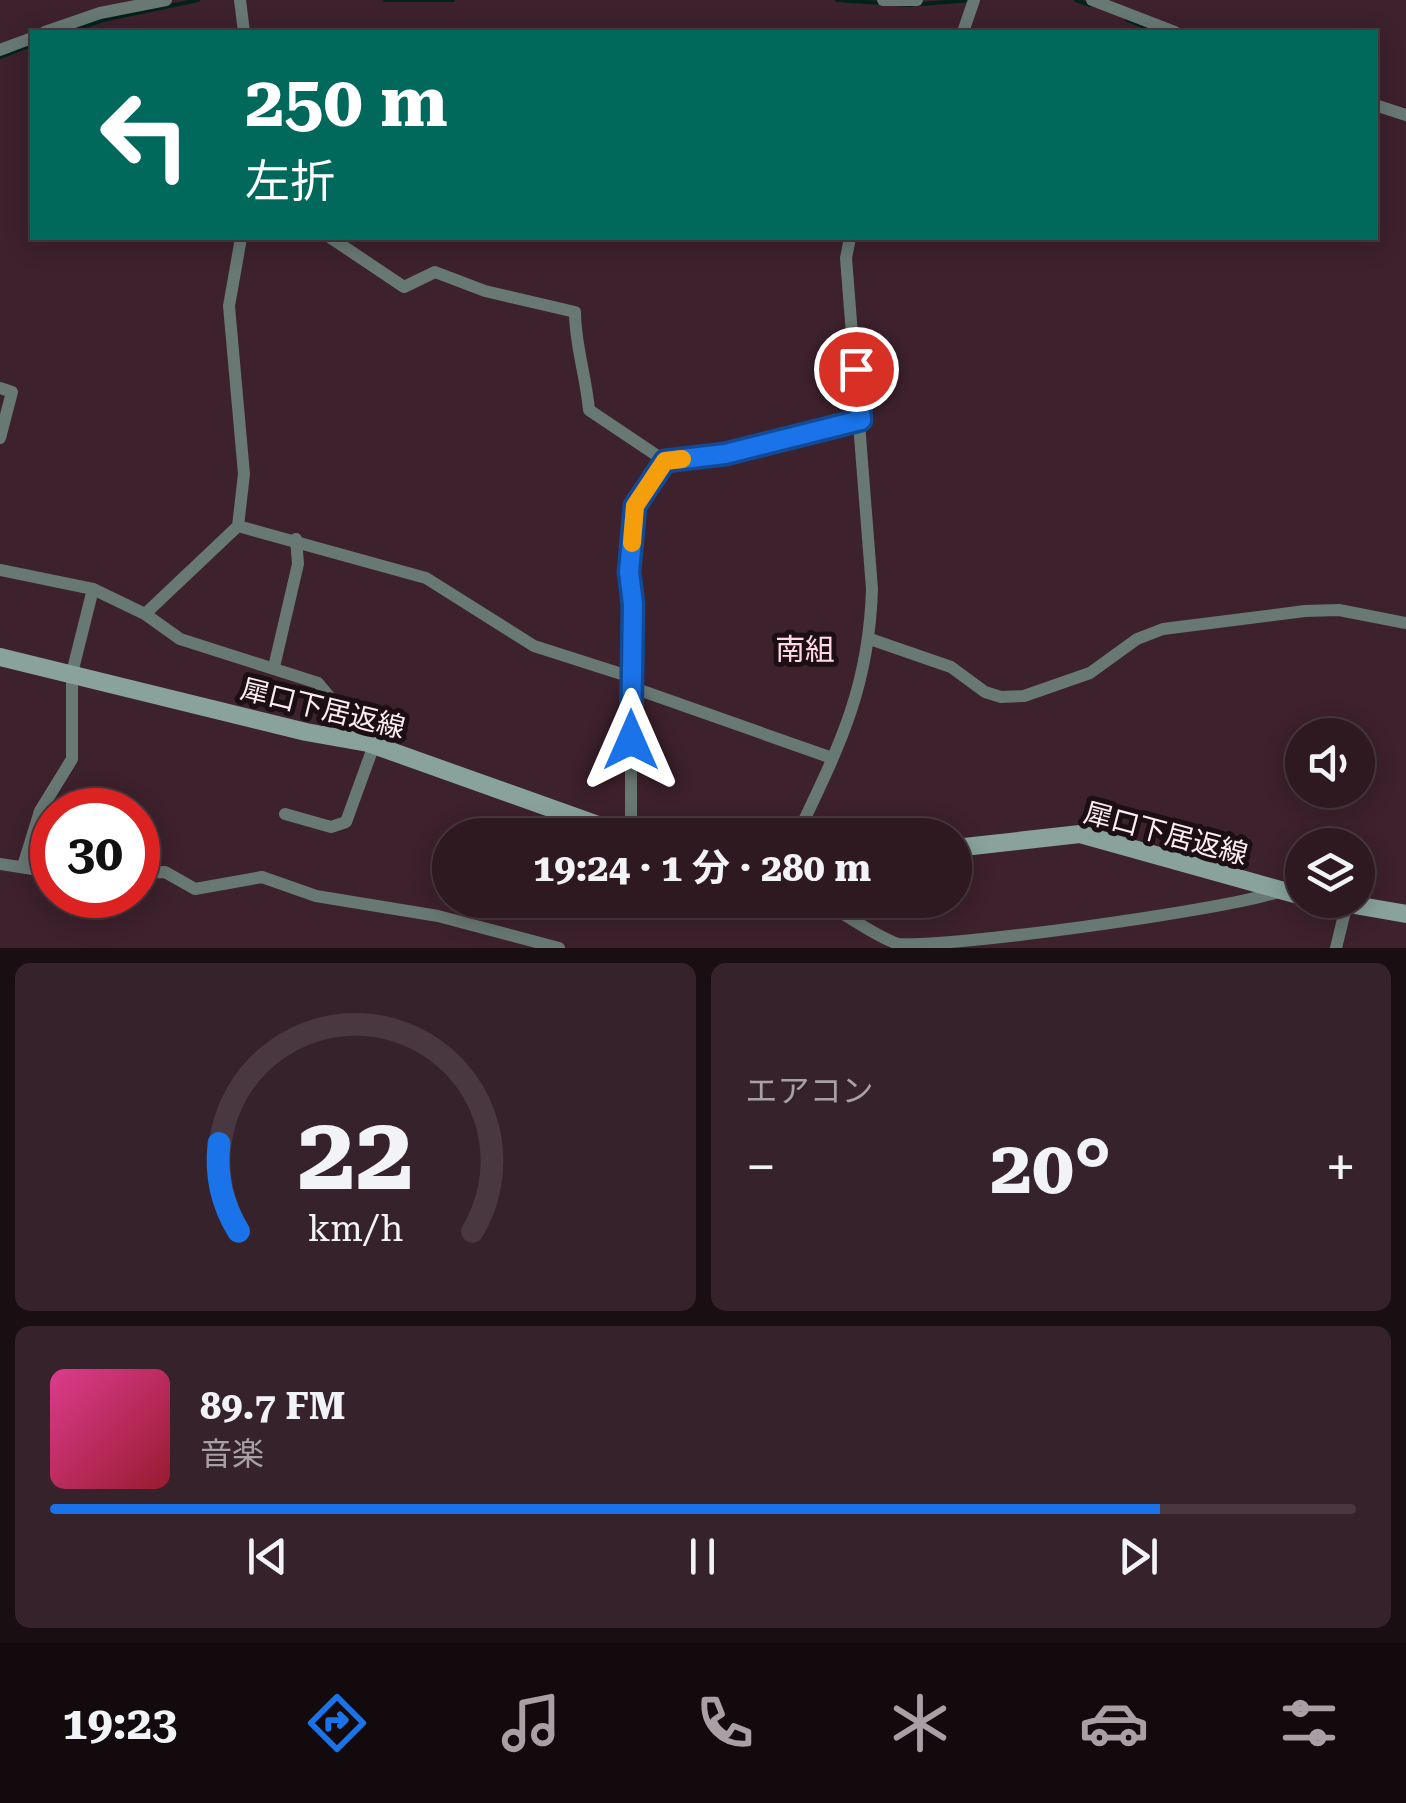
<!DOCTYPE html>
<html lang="ja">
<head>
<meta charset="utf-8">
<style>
  :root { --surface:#2e1921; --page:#36222a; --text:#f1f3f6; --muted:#a7a0a5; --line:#49383f; --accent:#1a73e8 }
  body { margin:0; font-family:"Roboto Serif","Noto Sans JP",serif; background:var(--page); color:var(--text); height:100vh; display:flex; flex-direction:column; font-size:38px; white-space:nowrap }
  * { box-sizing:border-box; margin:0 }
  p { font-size:32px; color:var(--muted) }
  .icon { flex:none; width:55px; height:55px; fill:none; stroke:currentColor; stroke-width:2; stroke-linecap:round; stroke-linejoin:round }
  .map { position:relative; height:948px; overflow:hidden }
  .details { display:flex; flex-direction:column; gap:15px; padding:15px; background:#190e12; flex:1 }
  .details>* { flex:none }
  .banner { position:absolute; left:30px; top:30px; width:1348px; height:210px; border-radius:0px; box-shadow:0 5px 25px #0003,0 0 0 2px var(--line); background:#00695c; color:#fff; overflow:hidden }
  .buttons { position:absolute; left:1285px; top:718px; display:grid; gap:20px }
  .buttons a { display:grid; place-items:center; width:90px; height:90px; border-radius:50%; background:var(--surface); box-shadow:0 5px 25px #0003,0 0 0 2px var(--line); font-size:50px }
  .speed { position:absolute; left:30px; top:788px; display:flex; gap:20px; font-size:50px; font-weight:700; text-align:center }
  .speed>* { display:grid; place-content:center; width:130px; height:130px; border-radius:50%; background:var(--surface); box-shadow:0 5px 25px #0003,0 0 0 2px var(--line); line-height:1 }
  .speed .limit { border:15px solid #d22; background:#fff; color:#111 }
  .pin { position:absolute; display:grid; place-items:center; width:85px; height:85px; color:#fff; margin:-42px; border:5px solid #fff; border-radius:50%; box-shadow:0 2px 10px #0007 }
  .me { position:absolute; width:110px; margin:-55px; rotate:0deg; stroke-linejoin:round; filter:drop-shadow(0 0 8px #0008) }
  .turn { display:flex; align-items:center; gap:35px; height:210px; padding:0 50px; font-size:45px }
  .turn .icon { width:130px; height:130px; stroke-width:2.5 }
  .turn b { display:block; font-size:70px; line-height:85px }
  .big { font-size:75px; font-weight:700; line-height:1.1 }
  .details .widget { flex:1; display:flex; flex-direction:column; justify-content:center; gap:15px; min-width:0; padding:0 35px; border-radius:15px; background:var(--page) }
  .details .dial { align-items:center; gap:0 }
  .dial svg { height:260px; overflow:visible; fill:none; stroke:var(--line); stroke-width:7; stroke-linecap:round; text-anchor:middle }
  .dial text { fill:var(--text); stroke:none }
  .song { display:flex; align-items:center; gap:30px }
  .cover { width:120px; height:120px; border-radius:15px; background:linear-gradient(135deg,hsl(330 70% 55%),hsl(350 70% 35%)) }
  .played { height:10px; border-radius:5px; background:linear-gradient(90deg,var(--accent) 85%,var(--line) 85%) }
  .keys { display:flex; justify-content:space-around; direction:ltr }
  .heat { display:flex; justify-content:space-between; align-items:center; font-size:55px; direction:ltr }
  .details .tiles { flex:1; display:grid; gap:15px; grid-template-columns:1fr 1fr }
  .widget:last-child { grid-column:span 2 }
  .trip { position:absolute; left:432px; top:818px; width:540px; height:100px; border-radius:50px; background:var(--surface); box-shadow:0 5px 25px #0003,0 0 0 2px var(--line); font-weight:700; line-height:100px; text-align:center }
  .menu { display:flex; height:160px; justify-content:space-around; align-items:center; background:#120a0d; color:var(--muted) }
  .menu .icon { width:70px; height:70px }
  .menu .active { color:var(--accent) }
  .menu b { font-size:45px; color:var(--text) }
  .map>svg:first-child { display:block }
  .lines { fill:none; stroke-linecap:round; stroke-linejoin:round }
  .stream { stroke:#00221b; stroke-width:4 }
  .street { stroke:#687873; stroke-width:12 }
  .secondary { stroke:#89a39c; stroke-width:18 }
  .route-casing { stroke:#114b97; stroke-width:25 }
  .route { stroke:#1a73e8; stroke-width:18 }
  .slow { stroke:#f59e0b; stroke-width:18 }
  .labels { text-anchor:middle; stroke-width:10; stroke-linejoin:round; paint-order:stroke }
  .street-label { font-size:28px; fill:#fdedf3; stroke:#1c0f14 }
  .neighbourhood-label { font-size:30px; fill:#ffd7e5; stroke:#1c0f14 }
</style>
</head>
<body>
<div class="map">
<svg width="1406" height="948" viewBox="0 0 1406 948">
  <rect width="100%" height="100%" fill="#3d212c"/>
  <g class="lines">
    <g class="stream">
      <path d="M385 0H453"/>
      <path d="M837 0 912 5"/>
      <path d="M1076 0 1090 5"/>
      <path d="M921 4 971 0"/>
      <path d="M1127 20 1158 32"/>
      <path d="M69 32 103 20 198 0"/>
      <path d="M0 57 32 45"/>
    </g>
    <g class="street">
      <path d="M240 0 244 32"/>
      <path d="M883 0H917"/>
      <path d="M1092 0 1175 32"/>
      <path d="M45 32 100 13 166 0"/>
      <path d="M963 32 974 0"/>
      <path d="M0 50 32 38"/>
      <path d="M1375 105 1406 115"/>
      <path d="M331 238 404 287 435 272 485 291 575 312C575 345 586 376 589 410L665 461 635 506 629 572 633 604 631 677"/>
      <path d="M0 388 12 392 0 438"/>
      <path d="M665 461 725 454 861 420"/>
      <path d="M238 526 426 578 534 646 631 677V835"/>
      <path d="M0 570 93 589 145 614 180 639 318 683 367 742"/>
      <path d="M145 614 238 526 244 474 229 306 241 238"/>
      <path d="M870 639 951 667 985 692 1001 697 1024 696 1090 673 1137 639 1163 629 1305 611 1339 610 1406 623"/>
      <path d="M274 667 298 564 296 539"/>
      <path d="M631 687 832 758"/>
      <path d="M285 814 331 827 346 822 374 745"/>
      <path d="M797 835C839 747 869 688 872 589L846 258 850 238"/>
      <path d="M0 864 52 872"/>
      <path d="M23 866 40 811 72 759V673L93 589"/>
      <path d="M138 873 165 872 195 889 262 877 316 896 438 916 559 948"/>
      <path d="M817 900C845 912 870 934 898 944 948 948 1220 911 1278 892"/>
      <path d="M1336 948 1347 903"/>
    </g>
    <g class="secondary">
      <path d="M0 657 306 732 368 743 626 835"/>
      <path d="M955 848 1080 834 1302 896"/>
      <path d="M1326 900 1406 914"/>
    </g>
  </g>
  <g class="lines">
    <defs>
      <path id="route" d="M631 740 633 604 629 572 635 506 665 461 725 454 861 420 856 369"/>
    </defs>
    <use href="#route" class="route-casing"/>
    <use href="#route" class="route"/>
    <path class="slow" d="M632 543 635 506 665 461 682 459"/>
  </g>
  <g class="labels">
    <g class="street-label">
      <text transform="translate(323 708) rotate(14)" y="10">犀口下居返線</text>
      <text transform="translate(1166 833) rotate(15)" y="10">犀口下居返線</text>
    </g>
    <g class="neighbourhood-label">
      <text x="805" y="660">南組</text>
    </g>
  </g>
</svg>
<div class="buttons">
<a><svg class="icon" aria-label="sound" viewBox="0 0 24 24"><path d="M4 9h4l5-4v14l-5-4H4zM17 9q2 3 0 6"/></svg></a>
<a><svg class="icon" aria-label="layers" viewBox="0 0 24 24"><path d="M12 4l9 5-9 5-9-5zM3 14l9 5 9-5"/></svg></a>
</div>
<div class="speed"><div class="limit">30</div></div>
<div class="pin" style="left:856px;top:369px;background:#d93025"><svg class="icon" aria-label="arrive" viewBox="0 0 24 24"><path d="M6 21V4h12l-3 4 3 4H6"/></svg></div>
<svg class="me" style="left:631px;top:740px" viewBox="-20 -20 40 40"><path d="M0-17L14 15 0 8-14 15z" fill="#1a73e8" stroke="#fff" stroke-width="4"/></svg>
<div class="trip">19:24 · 1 分 · 280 m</div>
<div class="banner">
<div class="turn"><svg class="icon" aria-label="left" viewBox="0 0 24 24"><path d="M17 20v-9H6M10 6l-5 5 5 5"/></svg><div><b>250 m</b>左折</div></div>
</div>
</div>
<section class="details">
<div class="tiles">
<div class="widget dial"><svg viewBox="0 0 100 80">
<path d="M14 69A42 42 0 1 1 86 69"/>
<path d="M14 69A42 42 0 0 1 8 42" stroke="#1a73e8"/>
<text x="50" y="56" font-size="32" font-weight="700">22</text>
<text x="50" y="72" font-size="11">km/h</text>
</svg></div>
<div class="widget"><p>エアコン</p>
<div class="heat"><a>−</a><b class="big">20°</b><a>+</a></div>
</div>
<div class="widget">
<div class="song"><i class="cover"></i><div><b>89.7 FM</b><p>音楽</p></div></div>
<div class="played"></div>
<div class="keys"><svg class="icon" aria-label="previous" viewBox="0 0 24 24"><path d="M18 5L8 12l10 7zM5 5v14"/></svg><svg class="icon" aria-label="pause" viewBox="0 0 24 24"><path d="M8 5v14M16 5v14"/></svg><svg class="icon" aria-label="next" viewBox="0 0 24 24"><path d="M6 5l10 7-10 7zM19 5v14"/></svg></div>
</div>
</div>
</section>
<nav class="menu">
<b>19:23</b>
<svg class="icon active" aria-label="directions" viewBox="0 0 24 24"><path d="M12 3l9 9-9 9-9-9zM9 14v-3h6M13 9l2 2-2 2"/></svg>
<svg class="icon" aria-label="music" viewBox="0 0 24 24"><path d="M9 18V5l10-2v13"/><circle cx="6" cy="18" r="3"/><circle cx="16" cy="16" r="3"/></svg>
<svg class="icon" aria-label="phone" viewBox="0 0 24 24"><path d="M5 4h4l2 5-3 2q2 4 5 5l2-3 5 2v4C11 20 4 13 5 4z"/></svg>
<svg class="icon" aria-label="climate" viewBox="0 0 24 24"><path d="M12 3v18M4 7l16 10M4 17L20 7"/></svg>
<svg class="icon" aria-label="car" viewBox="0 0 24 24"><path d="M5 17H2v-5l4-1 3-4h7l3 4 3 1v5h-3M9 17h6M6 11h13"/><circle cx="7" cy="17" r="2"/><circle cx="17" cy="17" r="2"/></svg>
<svg class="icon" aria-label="filters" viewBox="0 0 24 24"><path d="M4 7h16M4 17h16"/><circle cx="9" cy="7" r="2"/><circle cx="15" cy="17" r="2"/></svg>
</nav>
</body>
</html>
